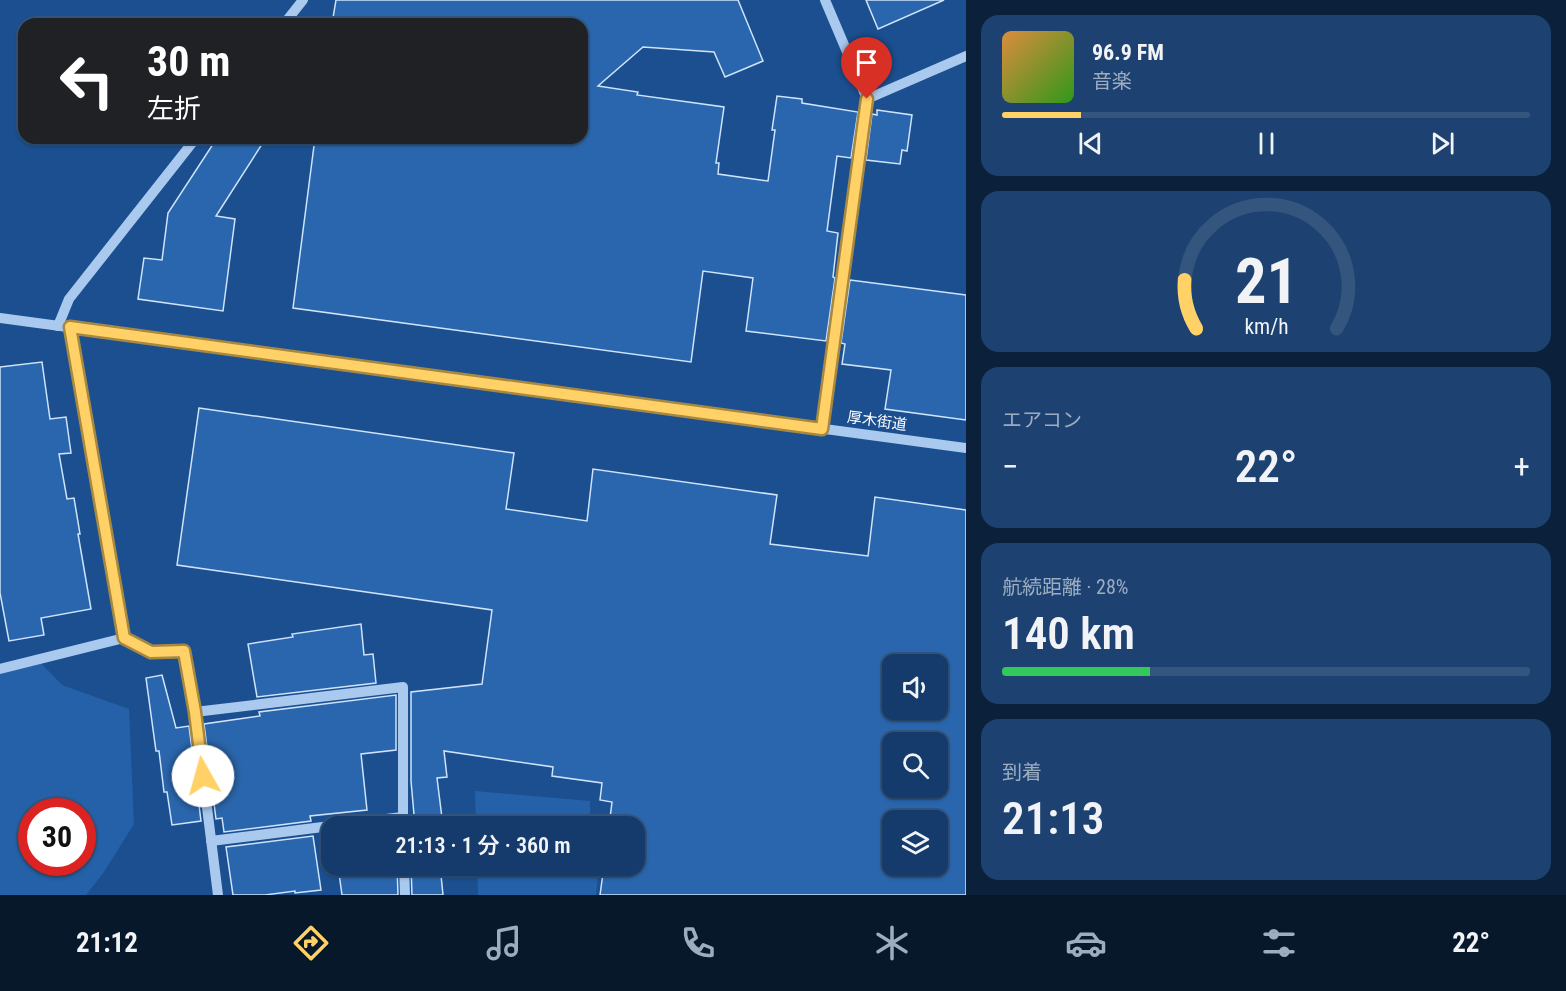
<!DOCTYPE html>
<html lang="ja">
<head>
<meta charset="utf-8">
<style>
  :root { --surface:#143b6b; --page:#1d4271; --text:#f1f3f6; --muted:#9dadc1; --line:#33557e; --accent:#ffd166 }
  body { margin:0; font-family:"Roboto Condensed","Noto Sans JP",sans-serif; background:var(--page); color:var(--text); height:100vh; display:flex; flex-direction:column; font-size:22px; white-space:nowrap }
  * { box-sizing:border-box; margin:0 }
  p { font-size:20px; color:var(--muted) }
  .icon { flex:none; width:33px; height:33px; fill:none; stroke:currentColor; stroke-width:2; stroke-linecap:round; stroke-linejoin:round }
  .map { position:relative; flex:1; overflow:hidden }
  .panel { display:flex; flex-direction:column; gap:15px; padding:15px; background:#0b203b; width:600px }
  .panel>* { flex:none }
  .top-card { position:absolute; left:18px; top:18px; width:570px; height:126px; border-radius:18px; box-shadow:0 2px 4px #0004,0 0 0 2px var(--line); background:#202124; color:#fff; overflow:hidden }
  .buttons { position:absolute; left:882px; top:654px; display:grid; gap:12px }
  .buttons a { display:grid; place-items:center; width:66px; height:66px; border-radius:12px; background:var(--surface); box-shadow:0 2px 4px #0004,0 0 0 2px var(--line); font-size:30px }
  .speed { position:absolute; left:18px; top:798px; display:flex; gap:12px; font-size:30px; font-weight:700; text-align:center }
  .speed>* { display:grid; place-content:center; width:78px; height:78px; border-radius:50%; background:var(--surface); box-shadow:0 2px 4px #0004,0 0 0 2px var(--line); line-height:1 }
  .speed .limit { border:9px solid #d22; background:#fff; color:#111 }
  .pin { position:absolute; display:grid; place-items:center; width:51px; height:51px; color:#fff; margin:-62px -26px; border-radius:50% 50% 50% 0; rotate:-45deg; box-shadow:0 0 6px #0007 }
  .pin .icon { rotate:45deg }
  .me { position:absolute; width:66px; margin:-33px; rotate:353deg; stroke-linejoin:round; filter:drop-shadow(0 0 4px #0008) }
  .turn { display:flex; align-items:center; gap:21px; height:126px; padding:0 30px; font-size:27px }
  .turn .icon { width:78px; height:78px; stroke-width:2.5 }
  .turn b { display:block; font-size:42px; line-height:51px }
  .big { font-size:45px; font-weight:600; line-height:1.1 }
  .panel .widget { flex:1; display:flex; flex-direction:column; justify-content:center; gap:9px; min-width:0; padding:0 21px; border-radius:18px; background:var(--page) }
  .panel .dial { align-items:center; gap:0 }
  .dial svg { height:156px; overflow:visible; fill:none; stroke:var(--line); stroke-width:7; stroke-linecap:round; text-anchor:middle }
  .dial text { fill:var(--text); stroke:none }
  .song { display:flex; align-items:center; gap:18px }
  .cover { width:72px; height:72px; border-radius:9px; background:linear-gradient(135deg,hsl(30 70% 55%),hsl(110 70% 35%)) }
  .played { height:6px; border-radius:3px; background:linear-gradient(90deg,var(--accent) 15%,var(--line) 15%) }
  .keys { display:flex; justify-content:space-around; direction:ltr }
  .heat { display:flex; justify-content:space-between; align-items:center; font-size:33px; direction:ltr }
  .charge { height:9px; border-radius:4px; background:linear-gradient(90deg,#34c759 28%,var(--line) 0) }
  .trip { position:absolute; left:321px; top:816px; width:324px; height:60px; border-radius:18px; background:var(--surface); box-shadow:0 2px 4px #0004,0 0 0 2px var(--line); font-weight:600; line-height:60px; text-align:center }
  .dock { display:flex; height:96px; justify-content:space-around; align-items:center; background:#08182b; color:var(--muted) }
  .dock .icon { width:42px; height:42px }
  .dock .on { color:var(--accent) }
  .dock b { font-size:27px; color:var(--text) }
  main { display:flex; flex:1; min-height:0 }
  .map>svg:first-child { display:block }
  .green { fill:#2461a8; fill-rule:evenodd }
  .building { fill:#2a66ad; stroke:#cfe3fa; stroke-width:1.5; fill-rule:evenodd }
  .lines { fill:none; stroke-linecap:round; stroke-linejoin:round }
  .minor { stroke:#a9c9ee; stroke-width:10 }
  .route-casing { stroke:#a68842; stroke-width:15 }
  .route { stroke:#ffd166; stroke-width:10 }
  .labels { text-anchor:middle; stroke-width:6; stroke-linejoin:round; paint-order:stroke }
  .street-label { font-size:15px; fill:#fff; stroke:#1b4f8f }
</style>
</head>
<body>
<main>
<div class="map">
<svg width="966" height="895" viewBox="0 0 966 895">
  <rect width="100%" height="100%" fill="#1b4f8f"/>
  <g class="green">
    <path d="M36 658 62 685 129 709 134 824 104 872 86 895H0V664ZM32 812H82V862H32Z"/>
    <path d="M475 791 590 801V815L604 817 603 826H476Z"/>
    <path d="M477 866H599L596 895H478Z"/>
  </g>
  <g class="building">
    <path d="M336 0H738L763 61 725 77 714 52 643 47 598 86 638 92 637 95 724 107 716 163H719L718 174 768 181 775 130H772L777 96 802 99V103L858 112 851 158 837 156 827 231 838 233 833 277 835 278 826 341 746 331 753 278 703 271 691 362 293 308 315 138H582V24H332Z"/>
    <path d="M866 0H944L878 29Z"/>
    <path d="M877 110 912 115 907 151 902 150 900 164 866 160 872 114 877 115Z"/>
    <path d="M217 138H266L216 216 235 219 223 311 138 299 144 258 162 260 168 213Z"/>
    <path d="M850 280 966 295V420L885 409 891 370 842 364 845 344 841 343Z"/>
    <path d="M42 362 50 419 66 417 71 453 59 454 67 499 74 498 80 534H78L91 609 41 618 44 635 9 641 0 593V367Z"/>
    <path d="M199 408 514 453 506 509 587 521 593 469 777 495 770 544 868 556 875 497 966 510V895H600L604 866H634V826H609L612 802 600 800 602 783 552 776 553 767 444 751 447 777 437 778 443 826H415L411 781V692L482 684 492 610 177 565ZM892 664H938V710H892ZM892 742H938V788H892ZM892 820H938V866H892Z"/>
    <path d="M361 624 364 655 373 654 376 683 257 697 248 644 293 637 292 634Z"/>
    <path d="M162 675 176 728 189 726 201 821 172 825 167 792H164L159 751H156L146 678Z"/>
    <path d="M396 695V750L361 754 367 810 310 816 311 821 224 832 222 818 216 819 204 724 260 716 259 712Z"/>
    <path d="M313 836 321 890 295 893V891L265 895H233L226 847Z"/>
    <path d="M338 866H397L398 895H342Z"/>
    <path d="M411 866H445L446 875H441L443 895H412Z"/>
  </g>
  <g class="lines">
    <g class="minor">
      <path d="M825 0 867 99 966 56"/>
      <path d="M284 24 303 0"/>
      <path d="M0 318 966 448"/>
      <path d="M58 326 69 299 196 138"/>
      <path d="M70 327 124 638 151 652 184 651 195 712 218 895"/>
      <path d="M822 429 867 99"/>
      <path d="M0 669 124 638"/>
      <path d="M195 712 403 687V826"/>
      <path d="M211 841 402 817"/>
      <path d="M404 866 405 895"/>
    </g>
  </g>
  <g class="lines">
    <defs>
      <path id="route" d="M203 776 195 712 184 651 151 652 124 638 70 327 822 429 867 99"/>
    </defs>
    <use href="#route" class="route-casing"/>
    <use href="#route" class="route"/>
  </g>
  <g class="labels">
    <g class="street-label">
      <text transform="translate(877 421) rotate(8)" y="5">厚木街道</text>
    </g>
  </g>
</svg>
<div class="buttons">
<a><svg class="icon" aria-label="sound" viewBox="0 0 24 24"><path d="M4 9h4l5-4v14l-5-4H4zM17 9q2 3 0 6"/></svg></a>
<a><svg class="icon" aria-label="search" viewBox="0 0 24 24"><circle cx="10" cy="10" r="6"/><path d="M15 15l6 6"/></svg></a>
<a><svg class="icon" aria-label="layers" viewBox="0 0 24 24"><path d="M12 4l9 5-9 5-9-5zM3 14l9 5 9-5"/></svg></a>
</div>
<div class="speed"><div class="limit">30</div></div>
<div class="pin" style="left:867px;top:99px;background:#d93025"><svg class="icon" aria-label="arrive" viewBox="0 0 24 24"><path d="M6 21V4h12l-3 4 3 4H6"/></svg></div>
<svg class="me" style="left:203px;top:776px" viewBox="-20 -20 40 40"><circle r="19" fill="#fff"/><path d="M0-13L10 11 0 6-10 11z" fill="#ffd166"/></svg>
<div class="trip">21:13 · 1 分 · 360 m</div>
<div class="top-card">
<div class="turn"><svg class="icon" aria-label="left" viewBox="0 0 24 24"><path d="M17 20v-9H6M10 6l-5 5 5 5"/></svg><div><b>30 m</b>左折</div></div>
</div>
</div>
<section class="panel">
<div class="widget">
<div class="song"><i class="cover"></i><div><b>96.9 FM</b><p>音楽</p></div></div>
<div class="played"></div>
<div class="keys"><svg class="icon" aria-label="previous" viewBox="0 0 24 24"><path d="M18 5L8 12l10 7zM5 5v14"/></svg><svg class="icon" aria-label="pause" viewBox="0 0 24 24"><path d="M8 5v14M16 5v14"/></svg><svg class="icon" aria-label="next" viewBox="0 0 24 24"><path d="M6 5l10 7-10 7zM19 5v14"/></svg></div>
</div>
<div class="widget dial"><svg viewBox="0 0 100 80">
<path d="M14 69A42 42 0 1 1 86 69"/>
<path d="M14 69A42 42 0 0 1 8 44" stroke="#ffd166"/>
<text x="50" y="56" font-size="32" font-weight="700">21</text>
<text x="50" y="72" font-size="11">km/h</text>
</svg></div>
<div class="widget"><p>エアコン</p>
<div class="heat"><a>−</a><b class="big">22°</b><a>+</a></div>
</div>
<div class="widget"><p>航続距離 · 28%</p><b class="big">140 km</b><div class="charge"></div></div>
<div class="widget"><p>到着</p><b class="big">21:13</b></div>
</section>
</main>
<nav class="dock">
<b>21:12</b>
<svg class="icon on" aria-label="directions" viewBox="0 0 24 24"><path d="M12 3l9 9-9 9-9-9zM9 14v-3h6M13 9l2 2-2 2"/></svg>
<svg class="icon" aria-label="music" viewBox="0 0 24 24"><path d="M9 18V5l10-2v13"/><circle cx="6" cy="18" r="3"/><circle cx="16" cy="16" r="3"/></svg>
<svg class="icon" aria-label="phone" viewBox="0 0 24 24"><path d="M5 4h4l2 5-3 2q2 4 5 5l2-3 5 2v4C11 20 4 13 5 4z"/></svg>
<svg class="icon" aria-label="climate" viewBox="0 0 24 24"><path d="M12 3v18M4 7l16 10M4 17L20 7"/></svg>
<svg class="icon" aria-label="car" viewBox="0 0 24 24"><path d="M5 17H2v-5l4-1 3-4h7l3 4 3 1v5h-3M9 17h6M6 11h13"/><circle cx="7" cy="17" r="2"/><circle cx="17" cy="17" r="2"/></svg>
<svg class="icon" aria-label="filters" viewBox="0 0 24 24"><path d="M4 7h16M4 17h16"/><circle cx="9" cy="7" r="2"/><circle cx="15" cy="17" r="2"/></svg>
<b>22°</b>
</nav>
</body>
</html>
